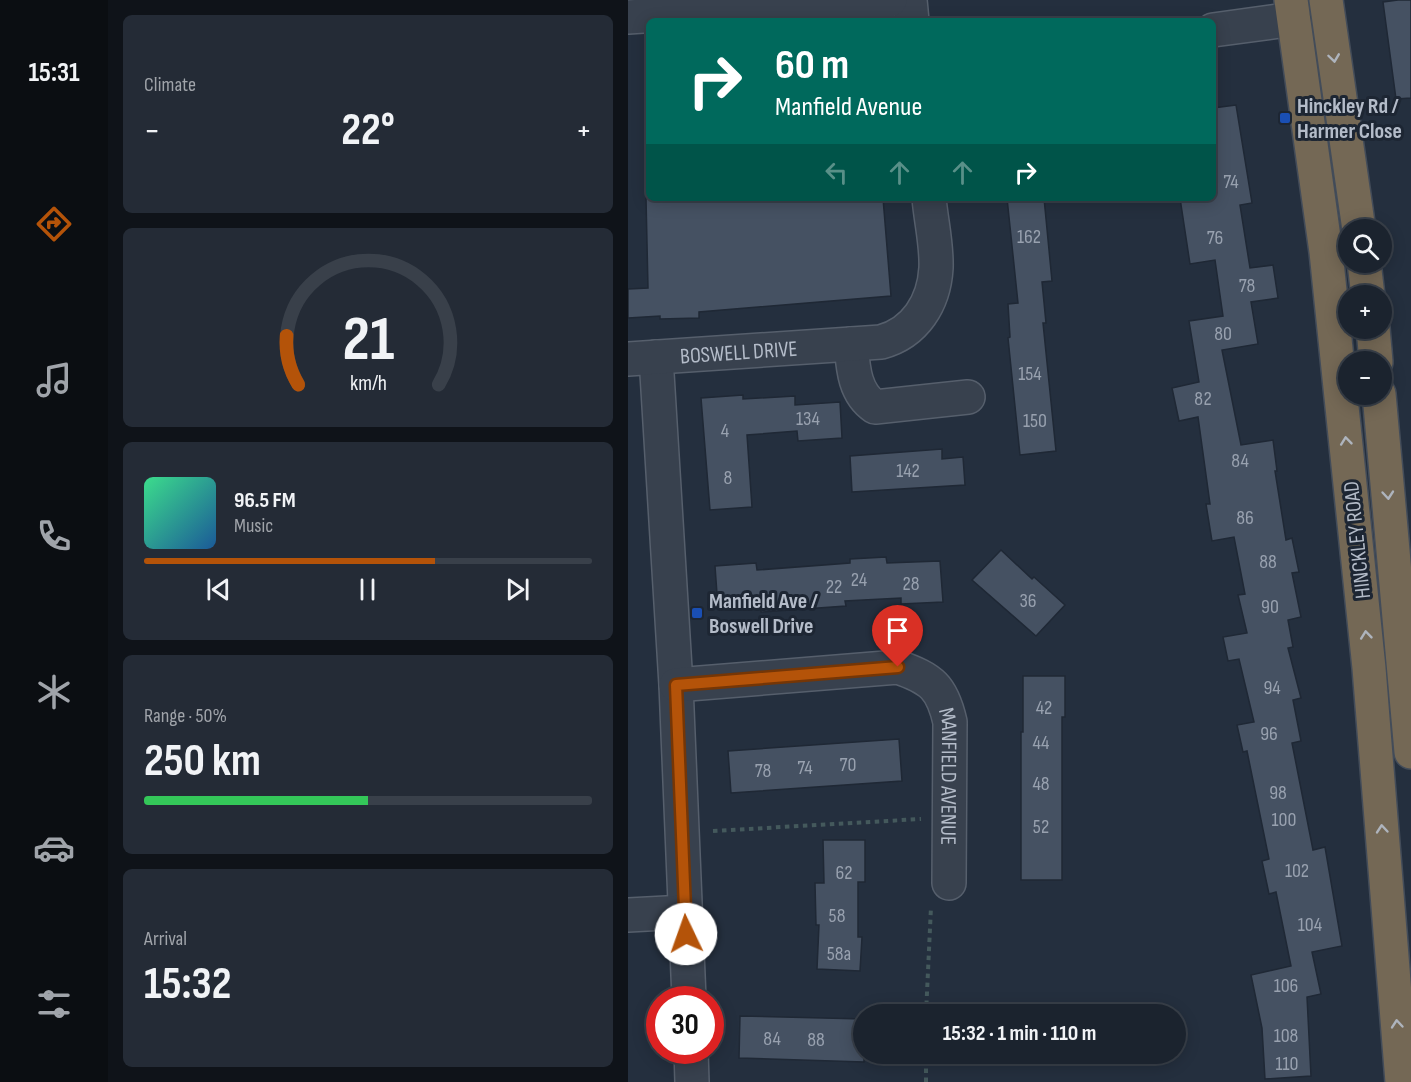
<!DOCTYPE html>
<html lang="en">
<head>
<meta charset="utf-8">
<style>
  :root { --surface:#1b232e; --page:#242b36; --text:#f1f3f6; --muted:#a0a4aa; --line:#39404a; --accent:#b45309 }
  body { margin:0; font-family:"Sofia Sans Condensed",sans-serif; background:var(--page); color:var(--text); height:100vh; display:flex; flex-direction:column; font-size:22px; white-space:nowrap }
  * { box-sizing:border-box; margin:0 }
  p { font-size:20px; color:var(--muted) }
  .icon { flex:none; width:33px; height:33px; fill:none; stroke:currentColor; stroke-width:2; stroke-linecap:round; stroke-linejoin:round }
  .map { position:relative; flex:1; overflow:hidden }
  .side { display:flex; flex-direction:column; gap:15px; padding:15px; background:#0f1319; width:520px }
  .side>* { flex:none }
  .top-card { position:absolute; left:18px; top:18px; width:570px; height:183px; border-radius:9px; box-shadow:0 3px 15px #0003,0 0 0 2px var(--line); background:#00695c; color:#fff; overflow:hidden }
  .tools { position:absolute; left:710px; top:219px; display:grid; gap:12px }
  .tools a { display:grid; place-items:center; width:54px; height:54px; border-radius:50%; background:var(--surface); box-shadow:0 3px 15px #0003,0 0 0 2px var(--line); font-size:30px }
  .speed { position:absolute; left:18px; top:986px; display:flex; gap:12px; font-size:30px; font-weight:700; text-align:center }
  .speed>* { display:grid; place-content:center; width:78px; height:78px; border-radius:50%; background:var(--surface); box-shadow:0 3px 15px #0003,0 0 0 2px var(--line); line-height:1 }
  .speed .limit { border:9px solid #d22; background:#fff; color:#111 }
  .pin { position:absolute; display:grid; place-items:center; width:51px; height:51px; color:#fff; margin:-62px -26px; border-radius:50% 50% 50% 0; rotate:-45deg; box-shadow:0 0 6px #0007 }
  .pin .icon { rotate:45deg }
  .me { position:absolute; width:66px; margin:-33px; rotate:357deg; stroke-linejoin:round; filter:drop-shadow(0 0 4px #0008) }
  .turn { display:flex; align-items:center; gap:21px; height:126px; padding:0 30px; font-size:27px }
  .turn .icon { width:78px; height:78px; stroke-width:2.5 }
  .turn b { display:block; font-size:42px; line-height:51px }
  .lanes { display:flex; align-items:center; height:57px; padding:0 30px; background:#0003; justify-content:center; gap:30px; direction:ltr }
  .lanes .off { opacity:.35 }
  .big { font-size:45px; font-weight:700; line-height:1.1 }
  .side .card { flex:1; display:flex; flex-direction:column; justify-content:center; gap:9px; min-width:0; padding:0 21px; border-radius:9px; background:var(--page) }
  .side .dial { align-items:center; gap:0 }
  .dial svg { height:156px; overflow:visible; fill:none; stroke:var(--line); stroke-width:7; stroke-linecap:round; text-anchor:middle }
  .dial text { fill:var(--text); stroke:none }
  .song { display:flex; align-items:center; gap:18px }
  .cover { width:72px; height:72px; border-radius:9px; background:linear-gradient(135deg,hsl(150 70% 55%),hsl(210 70% 35%)) }
  .played { height:6px; border-radius:3px; background:linear-gradient(90deg,var(--accent) 65%,var(--line) 65%) }
  .keys { display:flex; justify-content:space-around; direction:ltr }
  .heat { display:flex; justify-content:space-between; align-items:center; font-size:33px; direction:ltr }
  .charge { height:9px; border-radius:4px; background:linear-gradient(90deg,#34c759 50%,var(--line) 0) }
  .trip { position:absolute; left:225px; top:1004px; width:333px; height:60px; border-radius:30px; background:var(--surface); box-shadow:0 3px 15px #0003,0 0 0 2px var(--line); font-weight:700; line-height:60px; text-align:center }
  main { display:flex; flex:1; min-height:0 }
  .menu { display:flex; flex-direction:column; width:108px; justify-content:space-around; align-items:center; background:#0b0e12; color:var(--muted) }
  .menu .icon { width:42px; height:42px }
  .menu .active { color:var(--accent) }
  .menu b { font-size:27px; color:var(--text) }
  .map>svg:first-child { display:block }
  .building { fill:#455162; stroke:#1f2835; stroke-width:1.5 }
  .lines { fill:none; stroke-linecap:round; stroke-linejoin:round }
  .minor-casing { stroke:#565f6c; stroke-width:36 }
  .highway-casing { stroke:#434c59; stroke-width:36 }
  .path { stroke:#44595c; stroke-width:4; stroke-dasharray:4.5 4.5; stroke-linecap:butt }
  .minor { stroke:#38414e; stroke-width:33 }
  .highway { stroke:#746855; stroke-width:33 }
  .oneway { stroke:#aeb4bd }
  .route-casing { stroke:#753606; stroke-width:15 }
  .route { stroke:#b45309; stroke-width:10 }
  .transit-dot { fill:#1a4fb4; stroke:#1d2633; stroke-width:2 }
  .labels { text-anchor:middle; stroke-width:6; stroke-linejoin:round; paint-order:stroke }
  .number-label { font-size:20px; fill:#98a1af }
  .poi-label { font-size:22px; font-weight:bold; fill:#b4bcc9; stroke:#1d2633; text-anchor:start }
  .street-label { font-size:22px; fill:#b4bcc9; stroke:#1d2633 }
</style>
</head>
<body>
<main>
<nav class="menu">
<b>15:31</b>
<svg class="icon active" aria-label="directions" viewBox="0 0 24 24"><path d="M12 3l9 9-9 9-9-9zM9 14v-3h6M13 9l2 2-2 2"/></svg>
<svg class="icon" aria-label="music" viewBox="0 0 24 24"><path d="M9 18V5l10-2v13"/><circle cx="6" cy="18" r="3"/><circle cx="16" cy="16" r="3"/></svg>
<svg class="icon" aria-label="phone" viewBox="0 0 24 24"><path d="M5 4h4l2 5-3 2q2 4 5 5l2-3 5 2v4C11 20 4 13 5 4z"/></svg>
<svg class="icon" aria-label="climate" viewBox="0 0 24 24"><path d="M12 3v18M4 7l16 10M4 17L20 7"/></svg>
<svg class="icon" aria-label="car" viewBox="0 0 24 24"><path d="M5 17H2v-5l4-1 3-4h7l3 4 3 1v5h-3M9 17h6M6 11h13"/><circle cx="7" cy="17" r="2"/><circle cx="17" cy="17" r="2"/></svg>
<svg class="icon" aria-label="filters" viewBox="0 0 24 24"><path d="M4 7h16M4 17h16"/><circle cx="9" cy="7" r="2"/><circle cx="15" cy="17" r="2"/></svg>
</nav>
<section class="side">
<div class="card"><p>Climate</p>
<div class="heat"><a>−</a><b class="big">22°</b><a>+</a></div>
</div>
<div class="card dial"><svg viewBox="0 0 100 80">
<path d="M14 69A42 42 0 1 1 86 69"/>
<path d="M14 69A42 42 0 0 1 8 44" stroke="#b45309"/>
<text x="50" y="56" font-size="32" font-weight="700">21</text>
<text x="50" y="72" font-size="11">km/h</text>
</svg></div>
<div class="card">
<div class="song"><i class="cover"></i><div><b>96.5 FM</b><p>Music</p></div></div>
<div class="played"></div>
<div class="keys"><svg class="icon" aria-label="previous" viewBox="0 0 24 24"><path d="M18 5L8 12l10 7zM5 5v14"/></svg><svg class="icon" aria-label="pause" viewBox="0 0 24 24"><path d="M8 5v14M16 5v14"/></svg><svg class="icon" aria-label="next" viewBox="0 0 24 24"><path d="M6 5l10 7-10 7zM19 5v14"/></svg></div>
</div>
<div class="card"><p>Range · 50%</p><b class="big">250 km</b><div class="charge"></div></div>
<div class="card"><p>Arrival</p><b class="big">15:32</b></div>
</section>
<div class="map">
<svg width="783" height="1082" viewBox="0 0 783 1082">
  <rect width="100%" height="100%" fill="#242f3e"/>
  <g class="building">
    <path d="M770 0H783V98L768 99 755 2Z"/>
    <path d="M608 105 624 203 612 205 622 268 645 265 650 298 623 302 630 344 594 350 613 445 645 440 649 471H647L658 540 664 538 671 572 664 573 673 617 660 620 665 647 660 648 673 698 665 700 673 741 664 743 685 850 697 847 714 946 684 952 693 994 679 997 683 1076 637 1079 634 1028 623 975 663 966 648 892 641 894 634 861 641 859 619 751 615 752 609 725 626 722 611 659 600 661 595 637 619 633 610 595 617 594 606 537 584 541 578 504H582L570 417 551 421 544 388 571 382 561 321 595 316 587 260 562 264 552 198H585V108Z"/>
    <path d="M18 198H255L263 296 71 312V318L32 319V316L0 318V289L20 288Z"/>
    <path d="M379 198H416L424 281 414 282 418 323H415L428 451 392 455 380 338 382 337 380 304 390 303Z"/>
    <path d="M115 395V399L167 396V405L212 402 214 438 170 441 169 431 119 435 124 507 82 510 73 398Z"/>
    <path d="M314 449V459L335 457 337 485 224 492 222 456Z"/>
    <path d="M373 550 404 579 406 577 437 605 408 636 344 580Z"/>
    <path d="M258 557 259 563 312 561 315 602 273 604V598L217 601 218 606 133 612V605L90 608 87 566 128 563 129 570 222 563V559Z"/>
    <path d="M395 676H437V717H434V880H393V732H395Z"/>
    <path d="M271 739 274 781 103 793 100 751Z"/>
    <path d="M195 840H237V882H230V937H234L232 971 189 969 191 925H188L187 883H196Z"/>
    <path d="M112 1016 236 1019V1062L111 1058Z"/>
  </g>
  <g class="lines">
    <defs>
      <g id="minor">
        <path d="M282 0 284 21"/>
        <path d="M0 17 262 0"/>
        <path d="M585 30 666 19"/>
        <path d="M223 344C225 367 226 393 247 407L340 397"/>
        <path d="M28 357 48 685 61 999"/>
        <path id="s1" d="M0 359 253 342C287 333 306 303 308 268 309 245 303 221 301 198"/>
        <path id="s2" d="M48 685 270 667C304 679 314 687 322 722L321 883"/>
        <path d="M0 915 57 912"/>
        <path d="M63 1050 64 1082"/>
      </g>
      <g id="highway">
        <path d="M663 0 698 252 741 668 774 1082"/>
        <path d="M698 0 731 230"/>
        <path d="M736 262 740 296"/>
        <path d="M745 328 748 362"/>
        <path d="M751 394 783 752"/>
      </g>
    </defs>
    <use href="#minor" class="minor-casing"/>
    <use href="#highway" class="highway-casing"/>
    <g class="path">
      <path d="M85 831 293 819"/>
      <path d="M298 1014 303 907"/>
      <path d="M298 1082V1053"/>
    </g>
    <use href="#minor" class="minor"/>
    <use href="#highway" class="highway"/>
  </g>
  <defs><path id="oneway-chevron" d="M-2-3.5L2.5 0L-2 3.5" fill="none" stroke-width="1.6" stroke-linecap="round" stroke-linejoin="round" transform="scale(1.5)"/></defs>
  <g class="oneway">
    <use href="#oneway-chevron" transform="translate(706 58) rotate(82)"/>
    <use href="#oneway-chevron" transform="translate(718 441) rotate(-96)"/>
    <use href="#oneway-chevron" transform="translate(760 495) rotate(85)"/>
    <use href="#oneway-chevron" transform="translate(738 635) rotate(-96)"/>
    <use href="#oneway-chevron" transform="translate(754 829) rotate(-95)"/>
    <use href="#oneway-chevron" transform="translate(769 1024) rotate(-95)"/>
  </g>
  <g class="lines">
    <defs>
      <path id="route" d="M58 934 48 685 270 667"/>
    </defs>
    <use href="#route" class="route-casing"/>
    <use href="#route" class="route"/>
  </g>
  <g class="transit-dot">
    <rect x="651" y="112" width="12" height="12" rx="3"/>
    <rect x="63" y="607" width="12" height="12" rx="3"/>
  </g>
  <g class="labels">
    <g class="number-label">
      <text x="603" y="188">74</text>
      <text x="401" y="243">162</text>
      <text x="587" y="244">76</text>
      <text x="619" y="292">78</text>
      <text x="595" y="340">80</text>
      <text x="402" y="380">154</text>
      <text x="575" y="405">82</text>
      <text x="180" y="425">134</text>
      <text x="407" y="427">150</text>
      <text x="97" y="437">4</text>
      <text x="612" y="467">84</text>
      <text x="280" y="477">142</text>
      <text x="100" y="484">8</text>
      <text x="617" y="524">86</text>
      <text x="640" y="568">88</text>
      <text x="231" y="586">24</text>
      <text x="283" y="590">28</text>
      <text x="206" y="593">22</text>
      <text x="400" y="607">36</text>
      <text x="642" y="613">90</text>
      <text x="644" y="694">94</text>
      <text x="416" y="714">42</text>
      <text x="641" y="740">96</text>
      <text x="413" y="749">44</text>
      <text x="220" y="771">70</text>
      <text x="177" y="774">74</text>
      <text x="135" y="777">78</text>
      <text x="413" y="790">48</text>
      <text x="650" y="799">98</text>
      <text x="656" y="826">100</text>
      <text x="413" y="833">52</text>
      <text x="669" y="877">102</text>
      <text x="216" y="879">62</text>
      <text x="209" y="922">58</text>
      <text x="682" y="931">104</text>
      <text x="211" y="960">58a</text>
      <text x="658" y="992">106</text>
      <text x="658" y="1042">108</text>
      <text x="144" y="1045">84</text>
      <text x="188" y="1046">88</text>
      <text x="659" y="1070">110</text>
    </g>
    <g class="poi-label">
      <text x="669" y="113">Hinckley Rd /<tspan x="669" dy="25">Harmer Close</tspan></text>
      <text x="81" y="608">Manfield Ave /<tspan x="81" dy="25">Boswell Drive</tspan></text>
    </g>
    <g class="street-label">
      <text dy="8" stroke="none"><textPath href="#s1" startOffset="111">BOSWELL DRIVE</textPath></text>
      <text transform="translate(728 540) rotate(-96)" y="8">HINCKLEY ROAD</text>
      <text dy="8" stroke="none"><textPath href="#s2" startOffset="358">MANFIELD AVENUE</textPath></text>
    </g>
  </g>
</svg>
<div class="tools">
<a><svg class="icon" aria-label="search" viewBox="0 0 24 24"><circle cx="10" cy="10" r="6"/><path d="M15 15l6 6"/></svg></a>
<a>+</a>
<a>−</a>
</div>
<div class="speed"><div class="limit">30</div></div>
<div class="pin" style="left:270px;top:667px;background:#d93025"><svg class="icon" aria-label="arrive" viewBox="0 0 24 24"><path d="M6 21V4h12l-3 4 3 4H6"/></svg></div>
<svg class="me" style="left:58px;top:934px" viewBox="-20 -20 40 40"><circle r="19" fill="#fff"/><path d="M0-13L10 11 0 6-10 11z" fill="#b45309"/></svg>
<div class="trip">15:32 · 1 min · 110 m</div>
<div class="top-card">
<div class="turn"><svg class="icon" aria-label="right" viewBox="0 0 24 24"><path d="M7 20v-9h11M14 6l5 5-5 5"/></svg><div><b>60 m</b>Manfield Avenue</div></div>
<div class="lanes"><svg class="icon off" aria-label="left" viewBox="0 0 24 24"><path d="M17 20v-9H6M10 6l-5 5 5 5"/></svg><svg class="icon off" aria-label="ahead" viewBox="0 0 24 24"><path d="M12 20V5M6 11l6-6 6 6"/></svg><svg class="icon off" aria-label="ahead" viewBox="0 0 24 24"><path d="M12 20V5M6 11l6-6 6 6"/></svg><svg class="icon" aria-label="right" viewBox="0 0 24 24"><path d="M7 20v-9h11M14 6l5 5-5 5"/></svg></div>
</div>
</div>
</main>
</body>
</html>
